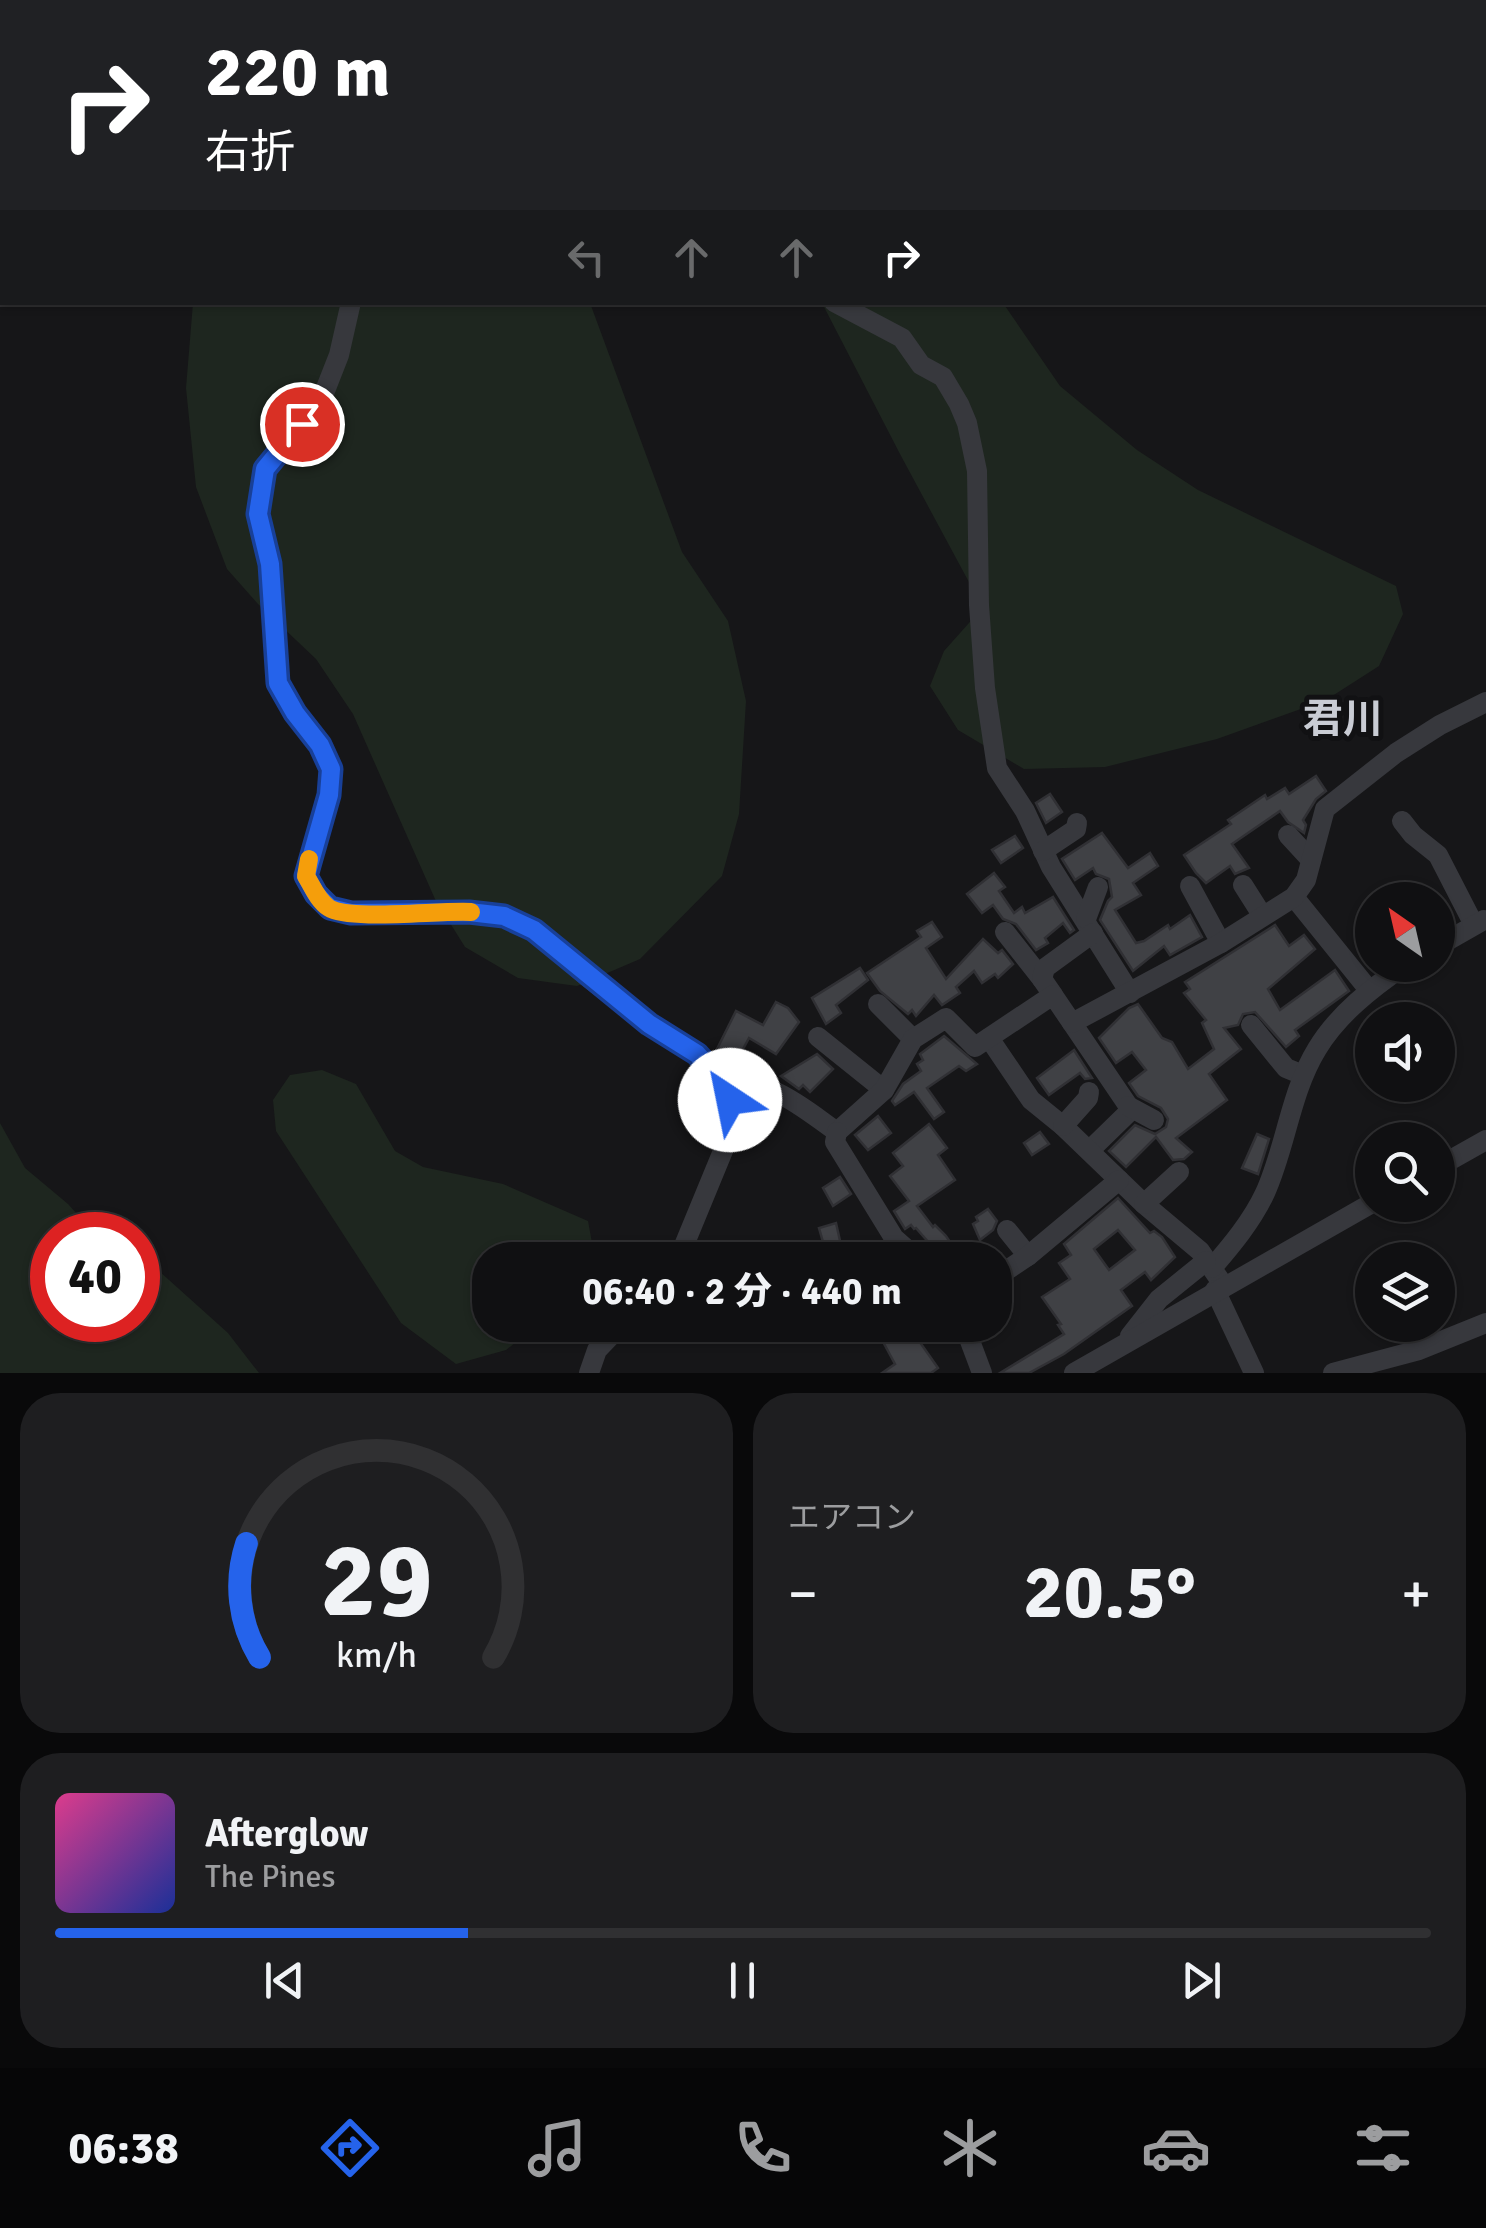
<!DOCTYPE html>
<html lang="ja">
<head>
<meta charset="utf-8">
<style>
  :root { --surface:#101012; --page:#1e1e20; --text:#f1f3f6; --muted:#9c9d9f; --line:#303032; --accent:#2563eb }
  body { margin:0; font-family:Signika,"Noto Sans JP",sans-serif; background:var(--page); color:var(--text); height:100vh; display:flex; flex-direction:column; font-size:38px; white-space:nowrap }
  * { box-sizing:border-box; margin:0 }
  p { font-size:32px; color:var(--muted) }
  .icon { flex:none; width:55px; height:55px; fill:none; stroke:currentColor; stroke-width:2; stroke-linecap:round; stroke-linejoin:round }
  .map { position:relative; height:1373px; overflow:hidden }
  .details { display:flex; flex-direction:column; gap:20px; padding:20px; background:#09090a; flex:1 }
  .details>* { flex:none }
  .hud { position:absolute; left:0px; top:0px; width:1488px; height:305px; box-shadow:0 2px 8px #0004,0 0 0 2px var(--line); background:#202124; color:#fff; overflow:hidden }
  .needle { width:65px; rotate:326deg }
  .controls { position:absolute; left:1355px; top:882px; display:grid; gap:20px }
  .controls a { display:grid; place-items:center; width:100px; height:100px; border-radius:50%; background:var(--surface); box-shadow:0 2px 8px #0004,0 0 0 2px var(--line); font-size:50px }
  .speed { position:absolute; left:30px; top:1212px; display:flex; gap:20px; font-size:50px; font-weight:700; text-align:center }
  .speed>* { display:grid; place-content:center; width:130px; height:130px; border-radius:50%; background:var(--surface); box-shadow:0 2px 8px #0004,0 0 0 2px var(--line); line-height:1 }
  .speed .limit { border:15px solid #d22; background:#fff; color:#111 }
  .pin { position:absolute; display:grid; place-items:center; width:85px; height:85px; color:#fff; margin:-42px; border:5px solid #fff; border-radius:50%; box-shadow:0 2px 10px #0007 }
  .me { position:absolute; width:110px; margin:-55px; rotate:326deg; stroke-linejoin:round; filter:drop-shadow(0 0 8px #0008) }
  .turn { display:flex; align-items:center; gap:35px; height:210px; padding:0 40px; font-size:45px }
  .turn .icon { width:130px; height:130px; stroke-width:2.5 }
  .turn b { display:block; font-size:70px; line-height:85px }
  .lanes { display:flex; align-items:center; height:95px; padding:0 40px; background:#0003; justify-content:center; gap:50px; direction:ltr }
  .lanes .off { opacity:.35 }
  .big { font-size:75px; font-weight:800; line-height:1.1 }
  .details .widget { flex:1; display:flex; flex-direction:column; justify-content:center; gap:15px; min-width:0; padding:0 35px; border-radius:40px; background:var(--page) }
  .details .dial { align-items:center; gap:0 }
  .dial svg { height:260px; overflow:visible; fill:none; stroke:var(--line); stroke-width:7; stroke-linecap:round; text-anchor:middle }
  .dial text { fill:var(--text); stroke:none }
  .song { display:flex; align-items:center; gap:30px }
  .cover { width:120px; height:120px; border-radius:15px; background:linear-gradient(135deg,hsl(330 70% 55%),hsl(230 70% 35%)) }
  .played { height:10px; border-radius:5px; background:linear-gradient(90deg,var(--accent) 30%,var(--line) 30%) }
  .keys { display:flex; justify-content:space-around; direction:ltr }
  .heat { display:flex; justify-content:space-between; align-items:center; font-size:55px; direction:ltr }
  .details .tiles { flex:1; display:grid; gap:20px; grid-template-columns:1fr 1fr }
  .widget:last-child { grid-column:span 2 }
  .trip { position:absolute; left:472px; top:1242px; width:540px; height:100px; border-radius:40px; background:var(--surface); box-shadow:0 2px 8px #0004,0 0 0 2px var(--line); font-weight:800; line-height:100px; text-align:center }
  .tab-bar { display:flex; height:160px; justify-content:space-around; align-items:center; background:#060607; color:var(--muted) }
  .tab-bar .icon { width:70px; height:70px }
  .tab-bar .on { color:var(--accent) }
  .tab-bar b { font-size:45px; color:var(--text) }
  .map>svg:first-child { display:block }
  .green { fill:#1e261f }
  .building { fill:#404145; stroke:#303034; stroke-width:2.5; fill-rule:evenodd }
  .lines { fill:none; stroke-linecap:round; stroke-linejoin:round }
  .minor { stroke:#37383d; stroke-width:20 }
  .route-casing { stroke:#184099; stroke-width:25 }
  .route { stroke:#2563eb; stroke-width:18 }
  .slow { stroke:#f59e0b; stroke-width:18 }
  .labels { text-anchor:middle; stroke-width:10; stroke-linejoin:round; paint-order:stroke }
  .quarter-label { font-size:40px; font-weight:bold; fill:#c9ccd4; stroke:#111113 }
</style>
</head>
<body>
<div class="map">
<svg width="1486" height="1373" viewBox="0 0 1486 1373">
  <rect width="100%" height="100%" fill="#161618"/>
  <g class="green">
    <path d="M384 0H879L880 2H385Z"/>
    <path d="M193 303H590L682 552 728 621 746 701 739 814 722 876 640 959 577 986 518 978 465 947 435 899 353 714 316 659 258 604 227 569 196 487 186 388Z"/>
    <path d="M822 303H1003L1060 386 1137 450 1198 490 1396 586 1403 614 1379 666 1326 700 1217 739 1105 767 1024 769 958 730 930 686 944 651 985 605 970 584 900 454Z"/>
    <path d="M322 1070 356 1084 395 1151 423 1167 503 1184 588 1221 594 1254 590 1260H490V1325H537L506 1350 456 1364 401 1323 276 1131 273 1100 290 1075Z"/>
    <path d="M0 1123 25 1168 68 1204 96 1235H52V1320H138V1257L149 1262 228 1333 259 1373H0Z"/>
  </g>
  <g class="building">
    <path d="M1316 776 1326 791 1316 799 1303 820 1306 825 1304 833 1288 822 1280 811 1232 844 1249 868 1235 874 1230 866 1206 883 1196 873 1184 855 1231 824 1228 820 1265 795 1267 799 1285 788 1289 794Z"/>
    <path d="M1050 794 1062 812 1046 823 1036 803Z"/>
    <path d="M1102 833 1128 868 1150 853 1158 866 1133 883 1141 895 1115 910 1136 943 1144 941 1168 925 1170 929 1190 915 1202 937 1170 955 1164 946 1133 971 1100 920 1108 901 1112 897 1109 879 1096 874 1093 868 1075 880 1062 859Z"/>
    <path d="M1015 836 1023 848 1001 863 992 850Z"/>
    <path d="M994 873 1005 887 999 891 1014 913 1022 907 1025 913 1053 897 1074 930 1070 933 1063 923 1045 938 1048 943 1036 950 1016 924 1003 919 993 905 982 913 967 894Z"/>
    <path d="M932 922 942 937 926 948 946 979 983 939 998 953 1002 950 1013 964 998 978 995 974 982 983 974 971 956 987 960 993 942 1005 934 995 916 1016 912 1010 908 1014 880 991 867 973 921 937 917 931Z"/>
    <path d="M1275 925 1289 946 1304 935 1315 949 1268 989 1280 1010 1335 970 1349 991 1295 1030 1299 1036 1286 1047 1255 1012 1243 1014 1238 1025 1224 1028 1241 1049 1209 1074 1227 1100 1176 1138 1192 1152 1184 1159 1173 1160 1156 1137 1126 1167 1109 1151 1135 1125 1155 1134 1166 1127 1168 1119 1161 1108 1138 1096 1129 1083 1146 1070 1132 1052 1116 1063 1099 1038 1129 1008 1138 1004 1162 1038 1172 1042 1188 1069 1214 1049 1202 1023 1206 1020 1184 993 1190 989 1185 982Z"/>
    <path d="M860 968 868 980 836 1005 841 1013 826 1024 812 998Z"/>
    <path d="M776 1002 788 1008 799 1022 776 1054 749 1038 734 1066 715 1053 736 1011 763 1025Z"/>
    <path d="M944 1036 977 1064 966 1071 959 1066 927 1088 944 1112 934 1119 914 1092 895 1105 892 1101 903 1084 921 1071 917 1064 923 1060 920 1054Z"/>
    <path d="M1074 1050 1092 1078 1085 1079 1080 1073 1049 1095 1037 1078Z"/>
    <path d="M817 1054 833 1069 810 1092 803 1085 799 1089 781 1076Z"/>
    <path d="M878 1116 891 1133 868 1150 855 1135Z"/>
    <path d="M929 1124 947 1148 938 1155 955 1180 917 1206 933 1227 935 1225 946 1236 962 1260H944L916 1228 914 1229 911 1225 905 1229 894 1211 909 1201 890 1176 903 1166 893 1153Z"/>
    <path d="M1040 1132 1049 1144 1032 1155 1024 1143Z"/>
    <path d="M1257 1134 1269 1139 1258 1174 1242 1168Z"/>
    <path d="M840 1177 851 1194 833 1206 823 1188Z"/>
    <path d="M1118 1198 1150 1233 1154 1231 1162 1237 1175 1257 1151 1280 1145 1272 1121 1290 1132 1306 1064 1354 1029 1373H1000L1064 1334 1058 1325 1061 1324 1042 1297 1070 1279 1059 1263 1071 1255 1064 1244ZM1118 1230 1135 1250 1109 1270 1094 1249Z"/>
    <path d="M988 1209 997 1221 993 1230 980 1240 973 1224 978 1221 976 1217Z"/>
    <path d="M836 1223 841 1245 825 1249 819 1228Z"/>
    <path d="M874 1325H932L920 1333 924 1338 919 1341 938 1368 931 1373H882L895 1364Z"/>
  </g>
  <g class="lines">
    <g class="minor">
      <path d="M207 0 209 2"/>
      <path d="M351 302 339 355 319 406 265 469 258 514 270 564 278 683 295 713 320 745 331 769 329 795 306 875 316 894 330 908 351 913 436 910 504 916 535 931 586 976 649 1024 697 1054 715 1071 726 1086 732 1129 678 1260"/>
      <path d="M834 302 902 338 921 365 943 377 959 404 967 423 977 471 979 605 985 688 997 768 1025 811 1051 867 1130 993"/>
      <path d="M1402 821 1413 835 1438 855 1474 925"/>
      <path d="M1288 835 1311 860"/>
      <path d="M1043 851 1076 829 1077 823"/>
      <path d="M1243 885 1262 915"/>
      <path d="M1190 886 1221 943"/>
      <path d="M1294 897 1369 990"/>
      <path d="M1086 919 1098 887"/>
      <path d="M1005 932 1042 979"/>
      <path d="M1438 946 1484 920"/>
      <path d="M1053 995 1042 979 1045 968 1093 933"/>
      <path d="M878 1004 913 1039"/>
      <path d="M1072 1023 1131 1110 1090 1150"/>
      <path d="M1251 1025 1286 1068 1303 1075"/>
      <path d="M818 1037 884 1090"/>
      <path d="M989 1038 1031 1100 1063 1126 1144 1204 1200 1251 1224 1286"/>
      <path d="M726 1086C768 1076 804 1109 837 1132"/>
      <path d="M1128 1106 1154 1120"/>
      <path d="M1063 1126 1088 1098 1089 1092"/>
      <path d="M837 1132 884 1090 913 1039 946 1018 975 1047 1053 995 1072 1023 1221 943 1294 897 1306 880 1325 809 1396 753 1440 725 1486 702"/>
      <path d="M837 1132 835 1142 894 1238 919 1260"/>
      <path d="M1438 1167 1486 1140"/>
      <path d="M1144 1204 1179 1172"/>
      <path d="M1007 1230 1028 1256"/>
      <path d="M1212 1268C1231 1246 1252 1221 1265 1193 1286 1147 1290 1093 1317 1049 1338 1014 1372 988 1405 965"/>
      <path d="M995 1278 1028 1256 1119 1180"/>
      <path d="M1215 1290 1254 1373"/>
      <path d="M964 1325 982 1373"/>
      <path d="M1130 1336 1159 1299 1206 1261"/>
      <path d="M589 1373 597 1350 621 1325"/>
      <path d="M1074 1373 1372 1203"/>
      <path d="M1333 1373 1419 1350 1486 1323"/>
    </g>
  </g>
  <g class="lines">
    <defs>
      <path id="route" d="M302 424 265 469 258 514 270 564 278 683 295 713 320 745 331 769 329 795 306 876 316 894 330 908 351 913 469 912 504 916 534 930 649 1024 697 1054 726 1086 730 1100"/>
    </defs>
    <use href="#route" class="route-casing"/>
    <use href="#route" class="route"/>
    <path class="slow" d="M309 859 306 876C312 886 318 901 329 908 350 921 441 910 471 912"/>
  </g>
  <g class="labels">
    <g class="quarter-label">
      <text x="1343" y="732">君川</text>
    </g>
  </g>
</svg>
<div class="controls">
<a><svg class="needle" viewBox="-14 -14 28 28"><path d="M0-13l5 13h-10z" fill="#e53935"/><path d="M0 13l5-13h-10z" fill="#9c9d9f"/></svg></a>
<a><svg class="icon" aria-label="sound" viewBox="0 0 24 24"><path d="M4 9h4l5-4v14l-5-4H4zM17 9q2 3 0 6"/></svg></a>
<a><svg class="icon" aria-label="search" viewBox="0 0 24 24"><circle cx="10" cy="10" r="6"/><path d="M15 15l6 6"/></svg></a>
<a><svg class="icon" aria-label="layers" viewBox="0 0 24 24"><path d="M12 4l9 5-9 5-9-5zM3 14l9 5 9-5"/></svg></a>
</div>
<div class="speed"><div class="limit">40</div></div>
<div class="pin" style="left:302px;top:424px;background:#d93025"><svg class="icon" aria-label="arrive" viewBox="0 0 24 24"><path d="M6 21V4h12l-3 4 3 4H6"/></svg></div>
<svg class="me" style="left:730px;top:1100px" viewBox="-20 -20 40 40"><circle r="19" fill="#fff"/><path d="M0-13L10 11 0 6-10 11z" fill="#2563eb"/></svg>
<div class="trip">06:40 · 2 分 · 440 m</div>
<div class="hud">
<div class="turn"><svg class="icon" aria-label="right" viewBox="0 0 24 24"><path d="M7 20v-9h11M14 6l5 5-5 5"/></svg><div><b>220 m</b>右折</div></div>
<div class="lanes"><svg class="icon off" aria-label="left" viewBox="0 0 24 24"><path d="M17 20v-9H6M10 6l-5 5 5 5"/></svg><svg class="icon off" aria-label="ahead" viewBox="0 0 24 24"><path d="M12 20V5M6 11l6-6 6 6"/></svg><svg class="icon off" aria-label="ahead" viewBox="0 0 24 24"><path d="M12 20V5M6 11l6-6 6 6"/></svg><svg class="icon" aria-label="right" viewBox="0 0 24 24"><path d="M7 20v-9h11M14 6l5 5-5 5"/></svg></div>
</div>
</div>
<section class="details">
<div class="tiles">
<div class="widget dial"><svg viewBox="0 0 100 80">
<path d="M14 69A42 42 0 1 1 86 69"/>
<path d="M14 69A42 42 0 0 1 10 34" stroke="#2563eb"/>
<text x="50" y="56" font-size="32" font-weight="700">29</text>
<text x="50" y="72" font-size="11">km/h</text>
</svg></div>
<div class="widget"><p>エアコン</p>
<div class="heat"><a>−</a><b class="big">20.5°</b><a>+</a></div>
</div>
<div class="widget">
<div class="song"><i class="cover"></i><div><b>Afterglow</b><p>The Pines</p></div></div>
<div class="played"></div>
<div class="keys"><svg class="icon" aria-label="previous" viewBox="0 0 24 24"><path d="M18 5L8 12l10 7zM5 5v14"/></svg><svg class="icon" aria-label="pause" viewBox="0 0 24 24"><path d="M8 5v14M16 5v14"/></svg><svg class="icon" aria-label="next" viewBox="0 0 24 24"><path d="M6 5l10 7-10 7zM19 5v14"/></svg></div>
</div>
</div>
</section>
<nav class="tab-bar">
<b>06:38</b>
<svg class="icon on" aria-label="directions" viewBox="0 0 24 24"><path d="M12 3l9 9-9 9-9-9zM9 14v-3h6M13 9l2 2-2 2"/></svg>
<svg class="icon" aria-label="music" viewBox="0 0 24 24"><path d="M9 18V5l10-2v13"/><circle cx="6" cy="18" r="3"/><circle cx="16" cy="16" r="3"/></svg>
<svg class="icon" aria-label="phone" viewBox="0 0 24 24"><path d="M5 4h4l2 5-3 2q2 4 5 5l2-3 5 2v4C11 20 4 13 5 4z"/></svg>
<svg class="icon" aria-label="climate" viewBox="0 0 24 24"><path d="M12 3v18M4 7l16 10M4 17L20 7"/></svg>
<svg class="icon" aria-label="car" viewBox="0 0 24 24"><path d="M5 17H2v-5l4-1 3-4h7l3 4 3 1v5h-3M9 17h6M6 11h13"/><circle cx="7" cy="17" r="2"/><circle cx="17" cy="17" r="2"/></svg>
<svg class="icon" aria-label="filters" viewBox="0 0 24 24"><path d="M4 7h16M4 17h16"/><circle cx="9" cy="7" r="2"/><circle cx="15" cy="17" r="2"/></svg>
</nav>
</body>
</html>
